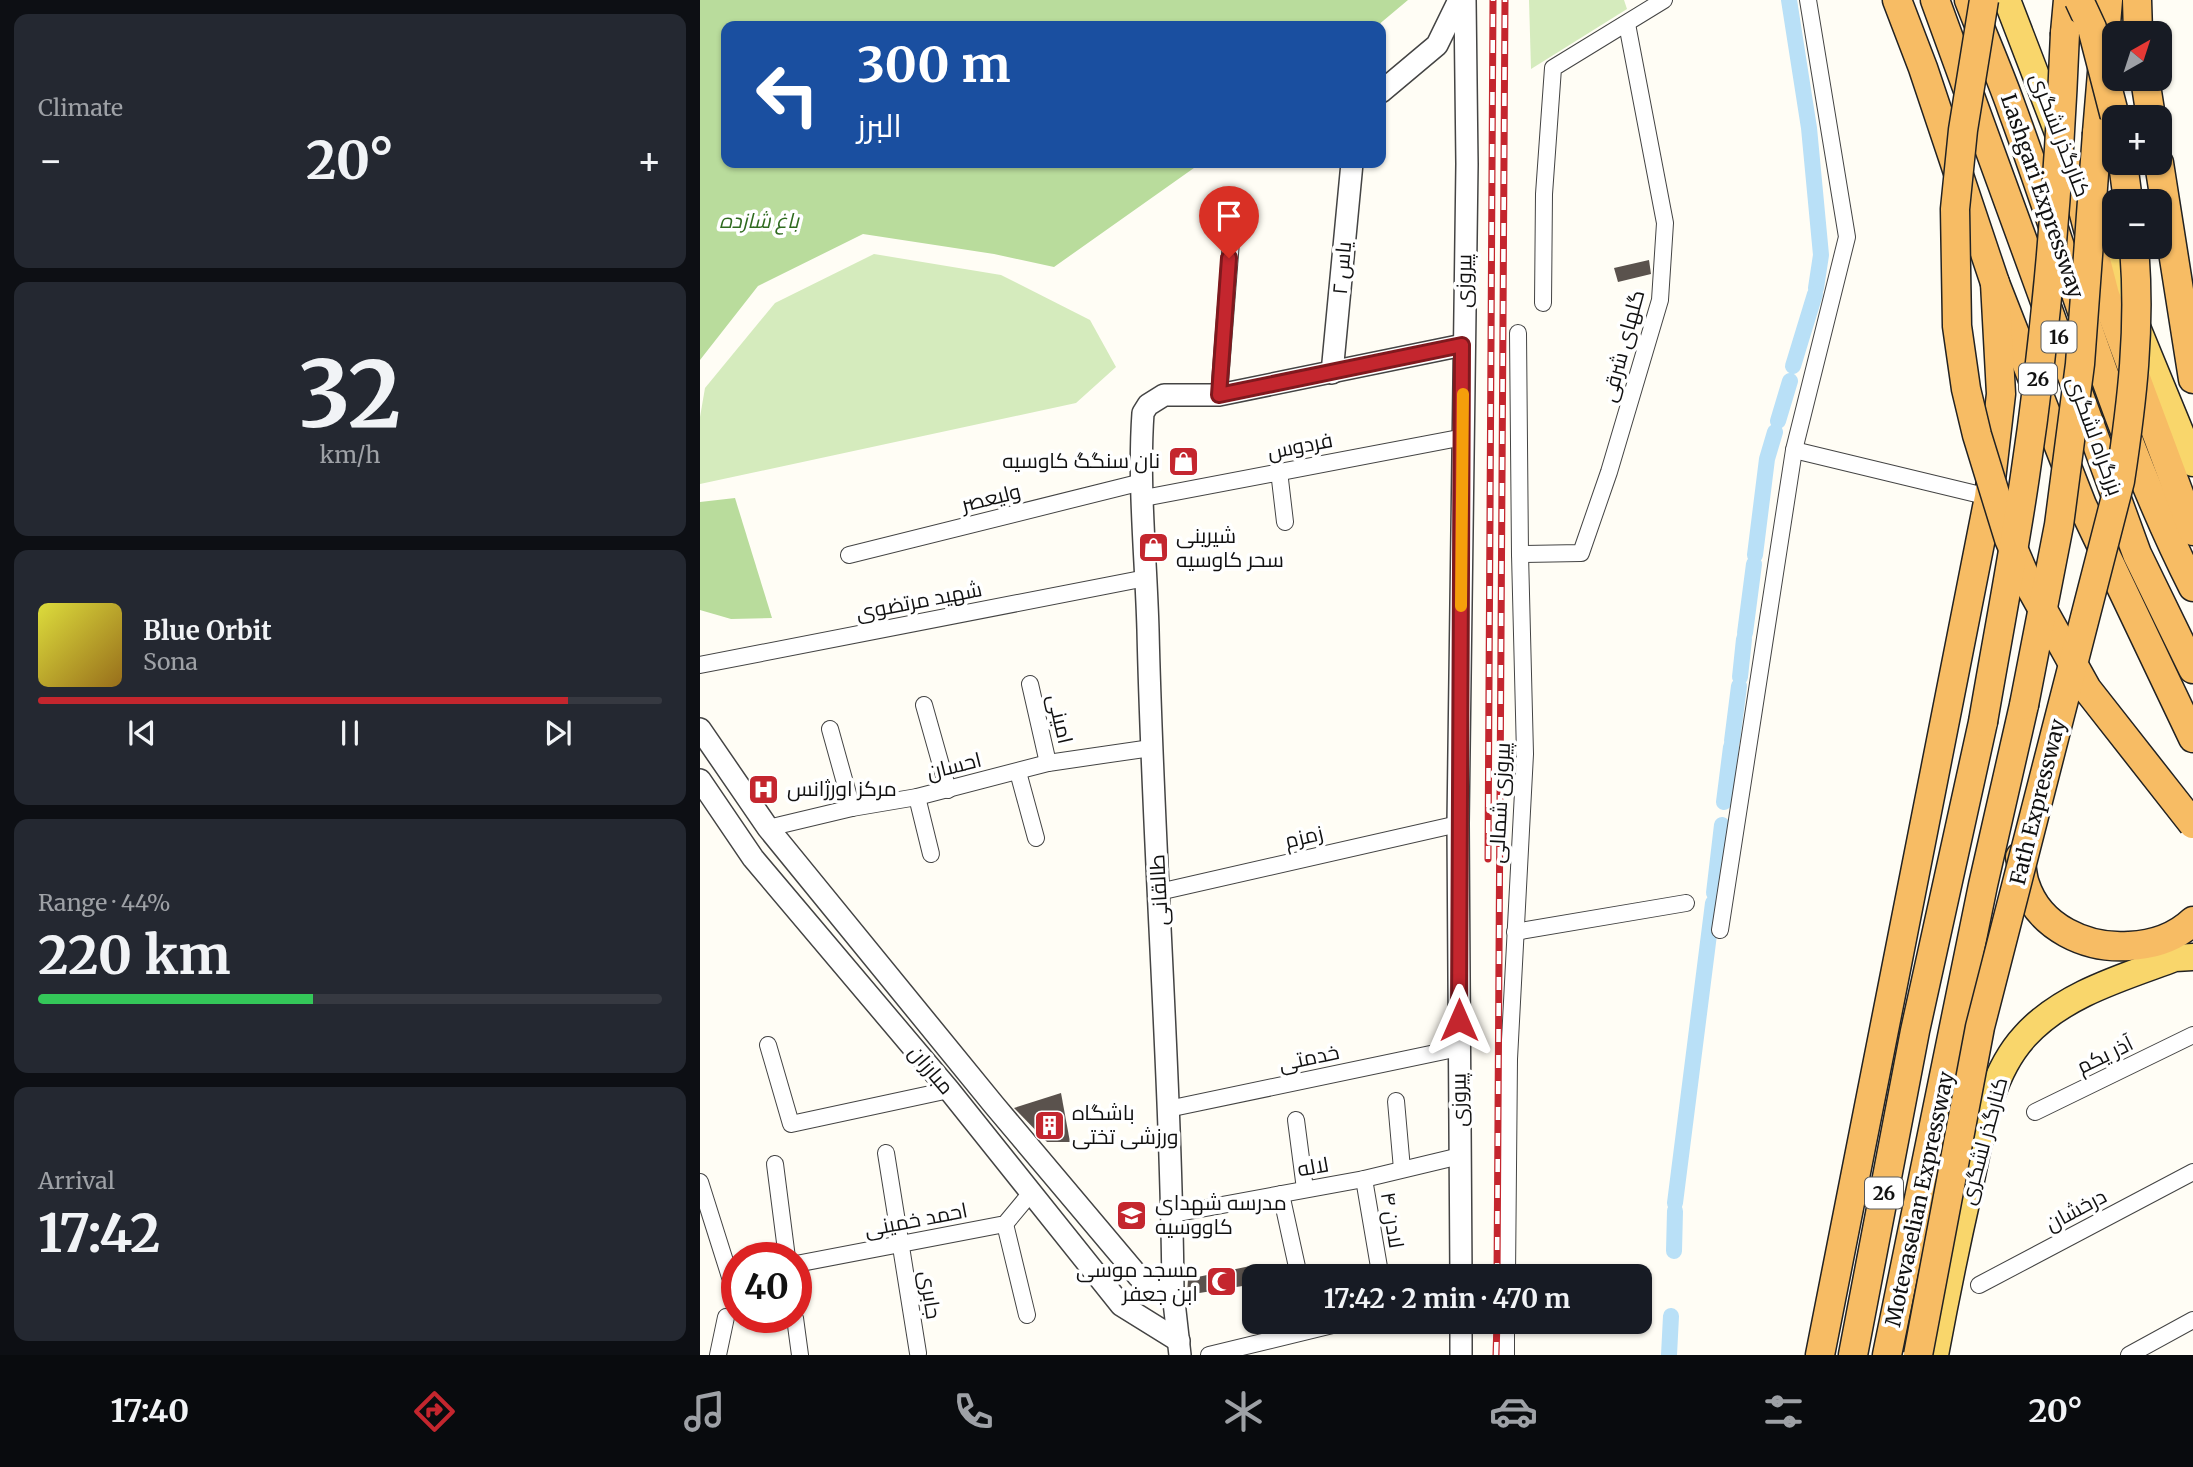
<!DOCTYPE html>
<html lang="en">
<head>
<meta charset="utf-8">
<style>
  :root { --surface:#171b24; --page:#242831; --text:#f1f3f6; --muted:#9ea1a6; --line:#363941; --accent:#c4262e }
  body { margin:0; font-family:Merriweather,Cairo,serif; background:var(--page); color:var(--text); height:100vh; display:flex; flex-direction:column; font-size:26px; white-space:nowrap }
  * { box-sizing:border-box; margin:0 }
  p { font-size:23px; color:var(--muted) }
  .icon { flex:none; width:38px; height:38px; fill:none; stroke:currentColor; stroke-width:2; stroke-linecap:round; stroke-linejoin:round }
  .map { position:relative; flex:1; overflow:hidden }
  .sheet { display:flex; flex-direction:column; gap:14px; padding:14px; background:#0d0f14; width:700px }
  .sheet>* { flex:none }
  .guide { position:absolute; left:21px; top:21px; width:665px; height:147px; border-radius:14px; box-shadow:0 2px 5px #0004; background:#1a4fa0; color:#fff; overflow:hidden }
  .needle { width:46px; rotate:39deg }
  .fabs { position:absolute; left:1402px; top:21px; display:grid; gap:14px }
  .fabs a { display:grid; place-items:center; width:70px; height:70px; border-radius:14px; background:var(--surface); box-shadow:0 2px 5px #0004; font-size:35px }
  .speed { position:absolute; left:21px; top:1242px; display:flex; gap:14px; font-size:35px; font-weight:700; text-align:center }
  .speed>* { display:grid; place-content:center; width:91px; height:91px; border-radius:50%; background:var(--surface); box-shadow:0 2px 5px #0004; line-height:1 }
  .speed .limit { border:10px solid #d22; background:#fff; color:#111 }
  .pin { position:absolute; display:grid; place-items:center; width:60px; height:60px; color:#fff; margin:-72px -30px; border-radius:50% 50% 50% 0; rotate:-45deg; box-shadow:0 0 7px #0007 }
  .pin .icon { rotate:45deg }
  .me { position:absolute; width:77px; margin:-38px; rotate:0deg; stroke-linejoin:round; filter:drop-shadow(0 0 5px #0008) }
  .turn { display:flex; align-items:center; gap:24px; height:147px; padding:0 21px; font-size:32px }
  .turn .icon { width:91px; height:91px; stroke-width:2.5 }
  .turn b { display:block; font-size:49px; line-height:60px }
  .big { font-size:52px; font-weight:700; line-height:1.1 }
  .sheet .tile { flex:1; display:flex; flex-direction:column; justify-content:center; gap:10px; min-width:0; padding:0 24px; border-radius:14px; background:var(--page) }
  .sheet .dial { align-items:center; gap:0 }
  .dial b { font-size:91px; line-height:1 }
  .song { display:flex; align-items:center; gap:21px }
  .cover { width:84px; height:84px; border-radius:10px; background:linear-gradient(135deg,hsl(60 70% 55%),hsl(40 70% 35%)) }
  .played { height:7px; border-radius:4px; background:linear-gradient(90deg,var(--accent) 85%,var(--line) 85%) }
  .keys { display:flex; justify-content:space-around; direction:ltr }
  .heat { display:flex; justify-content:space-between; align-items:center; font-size:38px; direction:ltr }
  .charge { height:10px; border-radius:5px; background:linear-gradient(90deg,#34c759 44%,var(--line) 0) }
  .trip { position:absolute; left:542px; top:1264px; width:410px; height:70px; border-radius:14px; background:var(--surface); box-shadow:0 2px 5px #0004; font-weight:700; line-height:70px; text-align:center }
  .tabs { display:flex; height:112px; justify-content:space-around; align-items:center; background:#090b0e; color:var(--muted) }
  .tabs .icon { width:49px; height:49px }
  .tabs .current { color:var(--accent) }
  .tabs b { font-size:32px; color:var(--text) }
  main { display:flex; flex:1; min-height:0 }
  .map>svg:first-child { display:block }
  .green { fill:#d5ebbd }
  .forest { fill:#b9dc9c }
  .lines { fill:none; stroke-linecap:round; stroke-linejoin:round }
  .canal { stroke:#b9e0f7; stroke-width:16 }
  .building { fill:#5a524d }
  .minor-casing { stroke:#444; stroke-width:18 }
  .tertiary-casing { stroke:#444; stroke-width:24 }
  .primary-casing { stroke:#222; stroke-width:29 }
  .trunk-casing { stroke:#222; stroke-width:31 }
  .minor { stroke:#fff; stroke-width:16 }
  .tertiary { stroke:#fff; stroke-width:21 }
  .primary { stroke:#f9d66b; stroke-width:26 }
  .trunk { stroke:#f7bc64; stroke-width:28 }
  .rail-casing { stroke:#c4262e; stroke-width:7 }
  .rail { stroke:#fff; stroke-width:4.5; stroke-dasharray:13; stroke-linecap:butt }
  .trunk-bridge-casing { stroke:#222; stroke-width:31; stroke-linecap:butt }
  .trunk-bridge { stroke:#f7bc64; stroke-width:28 }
  .route-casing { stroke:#7f191e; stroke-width:18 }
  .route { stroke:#c4262e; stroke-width:12 }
  .slow { stroke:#f59e0b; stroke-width:12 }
  .labels { text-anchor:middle; stroke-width:7; stroke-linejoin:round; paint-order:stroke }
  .shield { fill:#fff; stroke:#585858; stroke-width:2 }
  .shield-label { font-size:19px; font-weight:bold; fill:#111 }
  .street-label { font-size:21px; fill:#111; stroke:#fff }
  .park-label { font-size:21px; font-style:italic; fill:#2f6b1f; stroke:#fff }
  .poi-label { font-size:21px; fill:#111; stroke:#fff; text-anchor:start }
</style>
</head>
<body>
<main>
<section class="sheet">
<div class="tile"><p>Climate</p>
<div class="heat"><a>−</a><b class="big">20°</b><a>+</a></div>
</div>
<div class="tile dial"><b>32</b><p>km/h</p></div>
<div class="tile">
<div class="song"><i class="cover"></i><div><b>Blue Orbit</b><p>Sona</p></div></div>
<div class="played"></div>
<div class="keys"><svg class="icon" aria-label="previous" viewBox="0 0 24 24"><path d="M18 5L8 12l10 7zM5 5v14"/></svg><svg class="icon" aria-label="pause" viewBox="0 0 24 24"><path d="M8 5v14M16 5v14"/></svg><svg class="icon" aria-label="next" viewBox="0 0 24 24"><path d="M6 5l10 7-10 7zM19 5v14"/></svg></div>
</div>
<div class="tile"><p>Range · 44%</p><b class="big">220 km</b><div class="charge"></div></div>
<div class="tile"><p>Arrival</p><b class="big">17:42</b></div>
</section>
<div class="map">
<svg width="1493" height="1355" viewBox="0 0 1493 1355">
  <rect width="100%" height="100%" fill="#fffdf5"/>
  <g class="green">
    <path d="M829 0H924L927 9 831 69Z"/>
    <path d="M174 254 301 275 390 320 416 367 376 403 0 484V417L5 388 75 303Z"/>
  </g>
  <g class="forest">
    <path d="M0 0H708L677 26H26V163H501L354 267 294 254 163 234 58 286 0 360Z"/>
    <path d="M35 498 72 618 31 619 0 610V502Z"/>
  </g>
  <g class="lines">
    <g class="canal">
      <path d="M1089 0 1109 128 1121 255 1116 288"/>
      <path d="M1093 366 1115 294"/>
      <path d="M1078 421 1090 381"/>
      <path d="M1055 555 1067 459 1075 432"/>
      <path d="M1045 633 1054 564"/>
      <path d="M1040 677 1044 639"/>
      <path d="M1032 741 1039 686"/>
      <path d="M1024 802 1031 747"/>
      <path d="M1014 893 1022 825"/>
      <path d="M975 1203 1013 903"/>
      <path d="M974 1251 975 1211"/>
      <path d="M969 1355 971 1316"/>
    </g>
  </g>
  <g class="building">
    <path d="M949 260 951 274 918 282 914 268Z"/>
    <path d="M361 1093 370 1142H347L314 1108Z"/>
    <path d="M555 1265V1284L487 1295 488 1279Z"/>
  </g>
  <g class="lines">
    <defs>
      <g id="minor">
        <path d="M843 303 844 194 853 68 964 0"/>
        <path d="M519 395 534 203"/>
        <path d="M1094 450 1289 497"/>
        <path d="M579 471 585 522"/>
        <path d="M444 498 764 437"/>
        <path d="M820 554 881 553 909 472 960 300 965 223 927 24"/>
        <path d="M149 555 442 482"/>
        <path d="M0 665 446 578"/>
        <path d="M330 684 348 763"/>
        <path d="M224 705 248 790"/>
        <path d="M130 729 152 808"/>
        <path d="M318 772 336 838"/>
        <path d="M217 797 231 854"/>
        <path d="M68 828 152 808 217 797 348 763 451 748"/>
        <path d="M459 892 758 824"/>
        <path d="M1020 930 1094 450 1147 237 1108 0"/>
        <path d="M815 932 986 903"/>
        <path d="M68 1045 91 1124 249 1090"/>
        <path d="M696 1101 702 1169"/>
        <path d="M468 1109 759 1048"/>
        <path d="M1335 1112 1493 1035"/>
        <path d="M596 1120 605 1189"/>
        <path d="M186 1153 218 1353"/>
        <path d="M75 1164 87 1258"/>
        <path d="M664 1179 679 1267"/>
        <path d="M0 1182 30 1277"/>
        <path d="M581 1194 599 1276"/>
        <path d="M473 1214 664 1179 760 1156"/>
        <path d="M305 1224 327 1315"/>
        <path d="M96 1264 305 1224 330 1194"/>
        <path d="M807 1276 809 1059 825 754 820 554 818 333"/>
        <path d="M1279 1285 1493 1172"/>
        <path d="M95 1318 100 1355"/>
        <path d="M18 1355 26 1317"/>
        <path d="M509 1355 649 1321"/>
        <path d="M806 1355V1321"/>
        <path d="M1429 1355 1493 1320"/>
      </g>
      <g id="tertiary">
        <path d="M681 92 737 45 759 0"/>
        <path d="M632 373 652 163"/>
        <path d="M0 729 68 828 294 1105 439 1277 473 1293"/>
        <path d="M0 780 53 858 249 1090 421 1305 479 1341"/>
        <path d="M761 1276 758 824 767 164 765 0"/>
        <path d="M480 1355 473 1293C471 1072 453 851 448 630 446 558 438 485 443 413L448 405 464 395H519L763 345"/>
        <path d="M761 1355V1321"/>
      </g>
      <g id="primary">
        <path d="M1307 0 1360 138"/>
        <path d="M1399 235 1493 463"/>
        <path d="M1235 1355C1245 1301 1256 1247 1268 1194 1280 1141 1287 1077 1325 1036 1363 994 1424 977 1475 958L1493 957"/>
      </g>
      <g id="trunk">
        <path d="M1197 0 1223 68 1295 283 1382 505 1493 738"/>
        <path d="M1235 0 1437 554 1493 669"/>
        <path d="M1269 0C1283 36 1299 72 1312 109 1371 269 1416 435 1493 587"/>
        <path d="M1437 0 1438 33"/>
        <path d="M1365 33 1368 0"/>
        <path d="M1445 79 1451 117"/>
        <path d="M1397 133 1408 0"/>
        <path d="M1423 163 1428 201"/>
        <path d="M1459 163 1493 379"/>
        <path d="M1373 171 1405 295 1493 531"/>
        <path d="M1320 857C1322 866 1322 876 1325 884 1339 928 1387 949 1429 946 1452 945 1475 938 1493 921"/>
        <path d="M1120 1355 1289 497 1301 394 1295 283"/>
        <path d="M1153 1355 1215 1031 1283 722"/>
        <path d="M1187 1355 1283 885 1324 705"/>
      </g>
    </defs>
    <use href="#minor" class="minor-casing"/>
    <use href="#tertiary" class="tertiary-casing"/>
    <use href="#primary" class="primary-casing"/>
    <use href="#trunk" class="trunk-casing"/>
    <use href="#minor" class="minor"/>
    <use href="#tertiary" class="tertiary"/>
    <use href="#primary" class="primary"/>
    <use href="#trunk" class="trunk"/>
    <defs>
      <g id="rail">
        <path d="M788 859 793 0"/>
        <path d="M797 1276 805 0"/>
        <path d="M796 1355 797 1321"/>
      </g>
    </defs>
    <use href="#rail" class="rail-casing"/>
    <use href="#rail" class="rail"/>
    <defs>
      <g id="trunk-bridge">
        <path d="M1284 0 1263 130 1255 209 1257 326 1266 389 1277 435 1309 539 1328 583 1387 689 1493 824"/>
        <path d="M1379 0 1392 28 1415 117"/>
        <path d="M1324 705 1359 525 1380 364 1397 133"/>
        <path d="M1283 722C1297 640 1313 558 1325 476 1347 330 1359 181 1365 33"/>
        <path d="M1218 1355 1280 1027 1420 481C1432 402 1441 327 1434 247"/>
      </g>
    </defs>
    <use href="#trunk-bridge" class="trunk-bridge-casing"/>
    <use href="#trunk-bridge" class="trunk-bridge"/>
  </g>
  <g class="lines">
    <defs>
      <path id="route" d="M529 258 519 395 762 345 759 1020"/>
    </defs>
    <use href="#route" class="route-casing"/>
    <use href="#route" class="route"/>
    <path class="slow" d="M761 606 763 394"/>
  </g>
  <defs>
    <symbol id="shop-square" viewBox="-11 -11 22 22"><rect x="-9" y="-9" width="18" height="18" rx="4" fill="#c4262e" stroke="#fff"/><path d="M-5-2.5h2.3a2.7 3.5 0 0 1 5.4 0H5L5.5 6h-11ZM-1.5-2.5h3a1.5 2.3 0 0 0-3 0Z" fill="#fff"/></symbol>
    <symbol id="hospital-square" viewBox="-11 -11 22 22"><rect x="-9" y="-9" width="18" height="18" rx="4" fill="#c4262e" stroke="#fff"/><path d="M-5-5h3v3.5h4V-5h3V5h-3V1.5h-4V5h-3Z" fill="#fff"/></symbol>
    <symbol id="building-square" viewBox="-11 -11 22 22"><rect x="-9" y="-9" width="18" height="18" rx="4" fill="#c4262e" stroke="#fff"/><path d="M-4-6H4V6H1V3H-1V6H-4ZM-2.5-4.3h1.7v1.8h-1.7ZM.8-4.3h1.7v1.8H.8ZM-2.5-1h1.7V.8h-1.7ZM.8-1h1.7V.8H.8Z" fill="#fff"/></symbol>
    <symbol id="school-square" viewBox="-11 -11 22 22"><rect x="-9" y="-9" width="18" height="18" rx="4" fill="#c4262e" stroke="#fff"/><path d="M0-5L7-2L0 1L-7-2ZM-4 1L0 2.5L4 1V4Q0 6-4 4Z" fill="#fff"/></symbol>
    <symbol id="mosque-square" viewBox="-11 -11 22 22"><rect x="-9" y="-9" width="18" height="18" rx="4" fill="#c4262e" stroke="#fff"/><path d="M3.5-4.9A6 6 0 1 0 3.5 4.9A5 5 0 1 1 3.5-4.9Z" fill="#fff"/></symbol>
  </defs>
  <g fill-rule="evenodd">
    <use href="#shop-square" x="466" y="444" width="35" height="35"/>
    <use href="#shop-square" x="436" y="530" width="35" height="35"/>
    <use href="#hospital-square" x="46" y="772" width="35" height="35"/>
    <use href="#building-square" x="332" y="1108" width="35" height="35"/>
    <use href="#school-square" x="414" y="1198" width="35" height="35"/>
    <use href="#mosque-square" x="504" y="1264" width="35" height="35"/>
  </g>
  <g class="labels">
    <g class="shield">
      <rect x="1341.5" y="321.5" width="35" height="31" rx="5"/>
      <rect x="1319" y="363.5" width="38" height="31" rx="5"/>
      <rect x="1165" y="1177.5" width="38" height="31" rx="5"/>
    </g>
    <g class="shield-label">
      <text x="1359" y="344">16</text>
      <text x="1338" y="386">26</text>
      <text x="1184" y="1200">26</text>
    </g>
    <g class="street-label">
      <text transform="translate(1360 135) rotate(69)" y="7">کنارگذر لشگری</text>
      <text transform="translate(1342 196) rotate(71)" y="7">Lashgari Expressway</text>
      <text transform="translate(642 268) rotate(-85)" y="7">یاس ۲</text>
      <text transform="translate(764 281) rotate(-89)" y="7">پیروزی</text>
      <text transform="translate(923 346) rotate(-75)" y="7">گلهای شرقی</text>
      <text transform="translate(1395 436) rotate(70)" y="7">بزرگراه لشگری</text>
      <text transform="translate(600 446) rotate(-11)" y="7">فردوس</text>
      <text transform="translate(291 498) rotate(-14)" y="7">ولیعصر</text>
      <text transform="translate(219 601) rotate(-11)" y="7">شهید مرتضوی</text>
      <text transform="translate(360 719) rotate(77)" y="7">امینی</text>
      <text transform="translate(254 766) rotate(-14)" y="7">احسان</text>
      <text transform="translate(1338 802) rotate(-76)" y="7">Fath Expressway</text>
      <text transform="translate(800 803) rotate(-87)" y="7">پیروزی شمالی</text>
      <text transform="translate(604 837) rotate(-13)" y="7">زمزم</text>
      <text transform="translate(459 890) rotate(-93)" y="7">طالقانی</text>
      <text transform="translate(1405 1055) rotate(-26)" y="7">آذر یکم</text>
      <text transform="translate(609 1058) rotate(-12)" y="7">خدمتی</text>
      <text transform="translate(231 1070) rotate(50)" y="7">مبارزان</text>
      <text transform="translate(759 1100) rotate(-91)" y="7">پیروزی</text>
      <text transform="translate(1284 1141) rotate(-75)" y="7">کنارگذر لشگری</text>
      <text transform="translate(613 1167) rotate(-10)" y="7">لاله</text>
      <text transform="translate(1220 1199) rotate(-78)" y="7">Motevaselian Expressway</text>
      <text transform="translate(1376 1210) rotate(-28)" y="7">درخشان</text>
      <text transform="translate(216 1220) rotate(-11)" y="7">احمد خمینی</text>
      <text transform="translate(692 1220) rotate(81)" y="7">لادن ۴</text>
      <text transform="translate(230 1295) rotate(81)" y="7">جابری</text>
    </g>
    <g class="park-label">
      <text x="59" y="228">باغ شازده</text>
    </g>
    <g class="poi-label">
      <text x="460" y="468" text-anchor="end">نان سنگگ کاوسیه</text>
      <text x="476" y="543">شیرینی<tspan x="476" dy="24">سحر کاوسیه</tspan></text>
      <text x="87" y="796">مرکز اورژانس</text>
      <text x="372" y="1120">باشگاه<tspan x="372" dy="24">ورزشی تختی</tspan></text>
      <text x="455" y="1210">مدرسه شهدای<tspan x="455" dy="24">کاووسیه</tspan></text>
      <text x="498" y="1277" text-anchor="end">مسجد موسی<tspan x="498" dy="24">ابن جعفر</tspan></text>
    </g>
  </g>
</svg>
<div class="fabs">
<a><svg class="needle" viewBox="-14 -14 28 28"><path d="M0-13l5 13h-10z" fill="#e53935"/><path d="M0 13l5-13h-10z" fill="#9ea1a6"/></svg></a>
<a>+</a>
<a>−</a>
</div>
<div class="speed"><div class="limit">40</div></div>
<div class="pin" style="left:529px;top:258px;background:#d93025"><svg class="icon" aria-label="arrive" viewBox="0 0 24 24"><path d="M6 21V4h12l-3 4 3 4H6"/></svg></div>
<svg class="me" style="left:759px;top:1020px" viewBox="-20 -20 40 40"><path d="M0-17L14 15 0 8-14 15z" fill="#c4262e" stroke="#fff" stroke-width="4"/></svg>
<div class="trip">17:42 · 2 min · 470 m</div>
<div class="guide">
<div class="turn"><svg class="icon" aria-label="left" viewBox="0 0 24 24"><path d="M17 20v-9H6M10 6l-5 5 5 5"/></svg><div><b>300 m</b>البرز</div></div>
</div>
</div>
</main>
<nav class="tabs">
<b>17:40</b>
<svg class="icon current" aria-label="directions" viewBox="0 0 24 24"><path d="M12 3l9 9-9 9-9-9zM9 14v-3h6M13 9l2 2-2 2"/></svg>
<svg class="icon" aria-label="music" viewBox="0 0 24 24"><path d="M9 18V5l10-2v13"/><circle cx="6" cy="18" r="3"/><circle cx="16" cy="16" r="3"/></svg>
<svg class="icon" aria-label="phone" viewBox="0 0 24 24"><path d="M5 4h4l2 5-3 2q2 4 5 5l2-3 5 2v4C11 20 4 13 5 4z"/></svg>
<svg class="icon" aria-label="climate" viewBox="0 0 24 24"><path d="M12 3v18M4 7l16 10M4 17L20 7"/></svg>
<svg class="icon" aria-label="car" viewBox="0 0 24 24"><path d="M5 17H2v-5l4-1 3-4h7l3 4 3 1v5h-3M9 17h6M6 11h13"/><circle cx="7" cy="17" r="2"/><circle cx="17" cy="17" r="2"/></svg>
<svg class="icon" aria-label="filters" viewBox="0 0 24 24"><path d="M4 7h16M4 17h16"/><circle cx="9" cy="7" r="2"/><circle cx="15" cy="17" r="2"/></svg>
<b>20°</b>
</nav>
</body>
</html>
